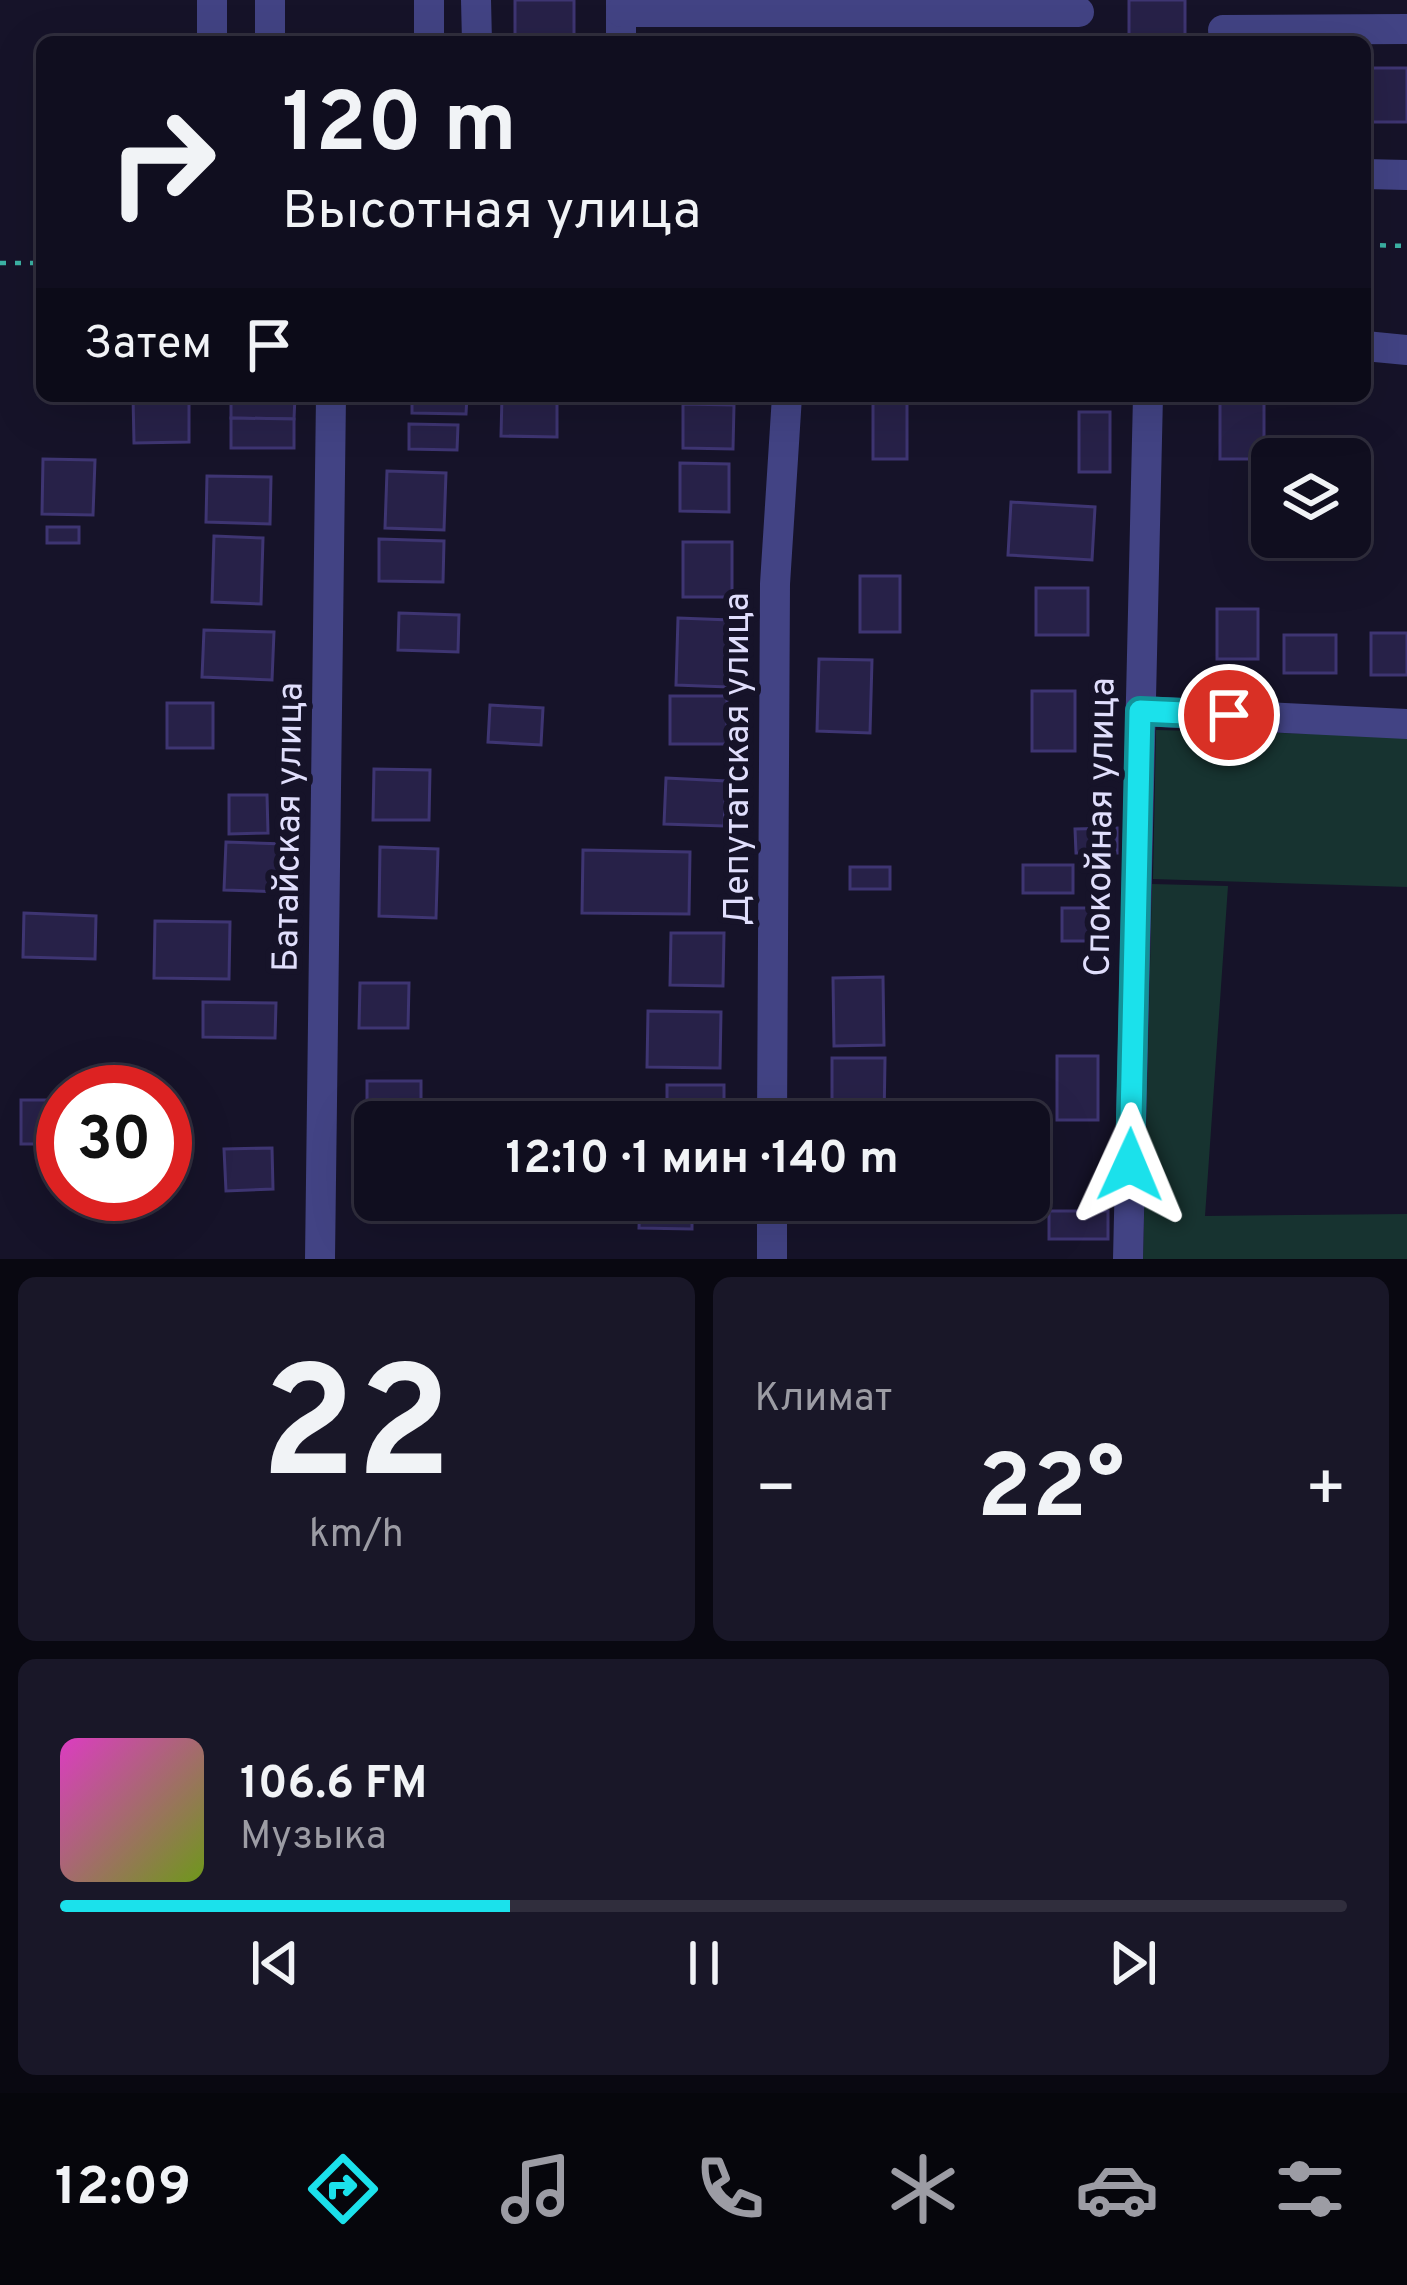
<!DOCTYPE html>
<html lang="ru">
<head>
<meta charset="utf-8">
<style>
  :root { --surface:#100e1f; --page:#191728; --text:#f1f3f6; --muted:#9c9ca4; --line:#302e3d; --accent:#1be1eb }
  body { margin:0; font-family:Overpass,sans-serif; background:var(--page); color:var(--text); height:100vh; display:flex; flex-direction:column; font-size:45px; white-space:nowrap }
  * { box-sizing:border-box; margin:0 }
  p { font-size:39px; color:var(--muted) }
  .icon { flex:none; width:66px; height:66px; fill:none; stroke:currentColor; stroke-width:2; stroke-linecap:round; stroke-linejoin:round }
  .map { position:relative; height:1259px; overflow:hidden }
  .panel { display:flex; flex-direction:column; gap:18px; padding:18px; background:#090811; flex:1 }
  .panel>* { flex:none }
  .hud { position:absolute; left:36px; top:36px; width:1335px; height:366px; border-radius:18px; box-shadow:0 12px 48px #0002,0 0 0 3px var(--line); background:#100e1f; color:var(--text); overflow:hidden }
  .controls { position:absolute; left:1251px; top:438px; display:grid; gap:24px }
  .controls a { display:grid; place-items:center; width:120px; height:120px; border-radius:18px; background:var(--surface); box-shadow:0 12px 48px #0002,0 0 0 3px var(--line); font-size:60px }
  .speed { position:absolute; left:36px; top:1065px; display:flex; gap:24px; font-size:60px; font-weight:700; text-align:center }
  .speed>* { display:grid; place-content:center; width:156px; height:156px; border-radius:50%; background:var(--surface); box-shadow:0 12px 48px #0002,0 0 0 3px var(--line); line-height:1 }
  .speed .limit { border:18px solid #d22; background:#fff; color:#111 }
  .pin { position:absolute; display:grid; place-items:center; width:102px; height:102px; color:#fff; margin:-51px; border:6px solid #fff; border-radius:50%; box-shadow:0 3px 12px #0007 }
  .me { position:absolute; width:132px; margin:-66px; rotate:1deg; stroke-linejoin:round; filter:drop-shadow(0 0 9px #0008) }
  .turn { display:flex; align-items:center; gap:42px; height:252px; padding:0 48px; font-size:54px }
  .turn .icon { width:156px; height:156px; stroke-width:2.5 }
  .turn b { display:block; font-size:84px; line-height:102px }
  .then { display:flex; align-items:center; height:114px; padding:0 48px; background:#0003; gap:24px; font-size:45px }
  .big { font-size:90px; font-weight:700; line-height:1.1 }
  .panel .card { flex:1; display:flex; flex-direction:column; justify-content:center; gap:18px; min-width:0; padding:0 42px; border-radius:18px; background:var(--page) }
  .panel .dial { align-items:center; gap:0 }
  .dial b { font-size:156px; line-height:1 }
  .song { display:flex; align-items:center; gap:36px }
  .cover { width:144px; height:144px; border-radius:18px; background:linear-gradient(135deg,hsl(310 70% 55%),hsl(80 70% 35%)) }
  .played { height:12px; border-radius:6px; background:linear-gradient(90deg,var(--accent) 35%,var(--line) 35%) }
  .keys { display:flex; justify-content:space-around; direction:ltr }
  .heat { display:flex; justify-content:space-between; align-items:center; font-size:66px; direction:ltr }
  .panel .tiles { flex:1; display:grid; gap:18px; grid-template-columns:1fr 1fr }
  .card:last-child { grid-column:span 2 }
  .trip { position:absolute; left:354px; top:1101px; width:696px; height:120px; border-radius:18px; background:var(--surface); box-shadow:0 12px 48px #0002,0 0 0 3px var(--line); font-weight:700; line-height:120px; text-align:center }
  .tab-bar { display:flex; height:192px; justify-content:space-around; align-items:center; background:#06060c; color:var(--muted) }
  .tab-bar .icon { width:84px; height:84px }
  .tab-bar .current { color:var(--accent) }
  .tab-bar b { font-size:54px; color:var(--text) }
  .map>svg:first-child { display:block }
  .green { fill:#173330 }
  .building { fill:#272148; stroke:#3e3572; stroke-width:3 }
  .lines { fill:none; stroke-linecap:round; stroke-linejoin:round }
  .path { stroke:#3cb3a5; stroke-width:4.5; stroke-dasharray:6 9; stroke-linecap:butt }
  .minor { stroke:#424384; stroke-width:30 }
  .route-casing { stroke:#129299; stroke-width:30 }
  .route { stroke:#1be1eb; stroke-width:21 }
  .labels { text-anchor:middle; stroke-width:12; stroke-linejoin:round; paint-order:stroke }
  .street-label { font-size:36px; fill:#e0defc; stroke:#161329 }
</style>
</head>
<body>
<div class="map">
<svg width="1407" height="1259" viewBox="0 0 1407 1259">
  <rect width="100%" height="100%" fill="#161329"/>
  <g class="green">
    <path d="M1156 730 1407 736V887L1153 879Z"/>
    <path d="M1152 884 1228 886 1205 1216 1407 1214V1259H1143Z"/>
  </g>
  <g class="building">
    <rect x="515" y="0" width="59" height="42"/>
    <rect x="1129" y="0" width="56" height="42"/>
    <rect x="1365" y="68" width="42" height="54"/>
    <path d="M133 396H189V442L134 443Z"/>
    <path d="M231 396H295L294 419 231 418Z"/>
    <path d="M412 396H467L466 414 412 413Z"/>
    <path d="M502 396H557V437L501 436Z"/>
    <rect x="873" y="400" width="34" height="59"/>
    <rect x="1220" y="400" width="44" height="59"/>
    <path d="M683 404 734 405 733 449 683 448Z"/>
    <rect x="1079" y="412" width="31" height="60"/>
    <path d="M231 418 294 419V448H231Z"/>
    <path d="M409 424 458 425 457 450 409 449Z"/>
    <path d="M1326 442 1365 443 1364 489 1350 488V459H1326Z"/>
    <path d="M43 459 95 460 93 515 42 514Z"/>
    <path d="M680 463 729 464V512L680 511Z"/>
    <path d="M387 471 446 473 444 530 385 528Z"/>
    <path d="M207 476 271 477 270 524 206 522Z"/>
    <path d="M1011 502 1095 507 1092 560 1008 555Z"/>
    <rect x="47" y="527" width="32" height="16"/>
    <path d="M214 536 263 538 261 604 212 602Z"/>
    <path d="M379 539 444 541 443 582 379 581Z"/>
    <rect x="683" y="542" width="49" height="55"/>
    <rect x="860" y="576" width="40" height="56"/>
    <rect x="1036" y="588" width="52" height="47"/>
    <rect x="1217" y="609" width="41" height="50"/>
    <path d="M399 613 459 615 458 652 398 650Z"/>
    <path d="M678 618 730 620 728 687 676 685Z"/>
    <path d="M204 630 274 632 272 680 202 677Z"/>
    <rect x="1371" y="633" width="36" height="42"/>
    <rect x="1284" y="635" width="52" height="38"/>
    <path d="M819 659 872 660 870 733 817 731Z"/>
    <rect x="1032" y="691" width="43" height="60"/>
    <rect x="670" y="696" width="57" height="48"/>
    <rect x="167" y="703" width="46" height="45"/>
    <path d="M490 705 543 708 541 745 488 742Z"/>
    <path d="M374 769 430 770 429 820H373Z"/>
    <path d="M666 778 726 781 724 826 664 824Z"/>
    <path d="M229 795H267L268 833 229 834Z"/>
    <path d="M1117 828V853H1076L1075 829Z"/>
    <path d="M226 842 284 844 283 892 224 890Z"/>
    <path d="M380 847 438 849 436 918 379 916Z"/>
    <path d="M583 850 690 852 689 914 582 913Z"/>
    <rect x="1023" y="865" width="50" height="28"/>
    <rect x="850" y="867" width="40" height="22"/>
    <rect x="1062" y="908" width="40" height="33"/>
    <path d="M24 913 96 916 95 959 23 957Z"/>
    <path d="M155 921 230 922 229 979 154 978Z"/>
    <path d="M671 933H724L723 986 670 985Z"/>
    <path d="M883 977 884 1045 834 1046 833 978Z"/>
    <path d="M360 983H409L408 1028H359Z"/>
    <path d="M203 1002 276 1003 275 1038 203 1037Z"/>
    <path d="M648 1011 721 1012 720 1068 647 1067Z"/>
    <rect x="1057" y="1056" width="41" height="64"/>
    <path d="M832 1058H885L884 1122H832Z"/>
    <path d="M367 1081H421V1122H375V1140H367Z"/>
    <rect x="667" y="1085" width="57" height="37"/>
    <rect x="21" y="1100" width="42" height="44"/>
    <path d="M272 1148 273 1189 226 1191 224 1149Z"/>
    <path d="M640 1200H692V1229L639 1228Z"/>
    <rect x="1049" y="1211" width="59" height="28"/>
  </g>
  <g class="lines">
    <g class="path">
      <path d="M1365 245 1407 246"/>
      <path d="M0 263H42"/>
    </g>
    <g class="minor">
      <path d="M270 0V42"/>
      <path d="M429 0V42"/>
      <path d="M476 0 477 42"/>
      <path d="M621 0V42"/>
      <path d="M621 12H1079"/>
      <path d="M1223 30 1407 29"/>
      <path d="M212 42V0"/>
      <path d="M1365 174 1407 175"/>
      <path d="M1365 346 1407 350"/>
      <path d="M1140 711 1407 724"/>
      <path d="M772 1122 775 584 787 396"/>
      <path d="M320 1259 331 396"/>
      <path d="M772 1259V1200"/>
      <path d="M1128 1259 1148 396"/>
    </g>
  </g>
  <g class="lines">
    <defs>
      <path id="route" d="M1130 1165 1140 711 1229 715"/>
    </defs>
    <use href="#route" class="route-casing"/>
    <use href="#route" class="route"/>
  </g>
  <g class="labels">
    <g class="street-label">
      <text transform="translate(735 759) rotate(-90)" y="13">Депутатская улица</text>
      <text transform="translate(286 827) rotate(-89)" y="13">Батайская улица</text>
      <text transform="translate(1098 827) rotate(-89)" y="13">Спокойная улица</text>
    </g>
  </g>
</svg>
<div class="controls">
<a><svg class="icon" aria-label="layers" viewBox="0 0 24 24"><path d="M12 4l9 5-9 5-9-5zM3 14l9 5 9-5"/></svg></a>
</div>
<div class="speed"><div class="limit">30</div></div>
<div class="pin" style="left:1229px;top:715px;background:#d93025"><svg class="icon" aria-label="arrive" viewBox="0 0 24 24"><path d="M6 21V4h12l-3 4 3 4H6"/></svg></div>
<svg class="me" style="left:1130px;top:1165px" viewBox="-20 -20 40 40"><path d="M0-17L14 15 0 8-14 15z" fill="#1be1eb" stroke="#fff" stroke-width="4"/></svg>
<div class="trip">12:10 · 1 мин · 140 m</div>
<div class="hud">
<div class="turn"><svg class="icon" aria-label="right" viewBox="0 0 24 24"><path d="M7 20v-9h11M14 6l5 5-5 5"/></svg><div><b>120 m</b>Высотная улица</div></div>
<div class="then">Затем<svg class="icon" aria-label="arrive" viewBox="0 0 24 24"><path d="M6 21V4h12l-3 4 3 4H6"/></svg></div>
</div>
</div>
<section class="panel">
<div class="tiles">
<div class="card dial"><b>22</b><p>km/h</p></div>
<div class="card"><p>Климат</p>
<div class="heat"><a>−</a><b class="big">22°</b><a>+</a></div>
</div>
<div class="card">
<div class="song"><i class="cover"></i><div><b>106.6 FM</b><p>Музыка</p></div></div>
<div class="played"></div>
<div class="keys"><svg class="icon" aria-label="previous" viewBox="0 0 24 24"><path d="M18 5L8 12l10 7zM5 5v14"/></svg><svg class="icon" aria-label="pause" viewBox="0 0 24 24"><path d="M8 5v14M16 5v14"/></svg><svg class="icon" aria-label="next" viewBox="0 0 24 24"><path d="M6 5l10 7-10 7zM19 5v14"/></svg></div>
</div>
</div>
</section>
<nav class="tab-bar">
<b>12:09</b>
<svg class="icon current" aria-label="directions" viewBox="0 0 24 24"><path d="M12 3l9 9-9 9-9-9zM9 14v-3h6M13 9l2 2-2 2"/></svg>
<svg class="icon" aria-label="music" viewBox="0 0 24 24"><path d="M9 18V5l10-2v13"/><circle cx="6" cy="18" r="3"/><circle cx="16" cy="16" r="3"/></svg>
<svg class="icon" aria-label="phone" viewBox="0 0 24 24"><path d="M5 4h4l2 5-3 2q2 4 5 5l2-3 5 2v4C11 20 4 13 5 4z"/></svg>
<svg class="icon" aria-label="climate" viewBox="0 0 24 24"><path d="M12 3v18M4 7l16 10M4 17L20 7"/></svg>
<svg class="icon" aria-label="car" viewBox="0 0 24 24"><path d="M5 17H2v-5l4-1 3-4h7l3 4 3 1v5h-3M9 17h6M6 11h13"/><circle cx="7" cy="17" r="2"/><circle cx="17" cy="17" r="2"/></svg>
<svg class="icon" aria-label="filters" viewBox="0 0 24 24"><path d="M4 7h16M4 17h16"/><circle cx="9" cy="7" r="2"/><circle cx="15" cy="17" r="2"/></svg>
</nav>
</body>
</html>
